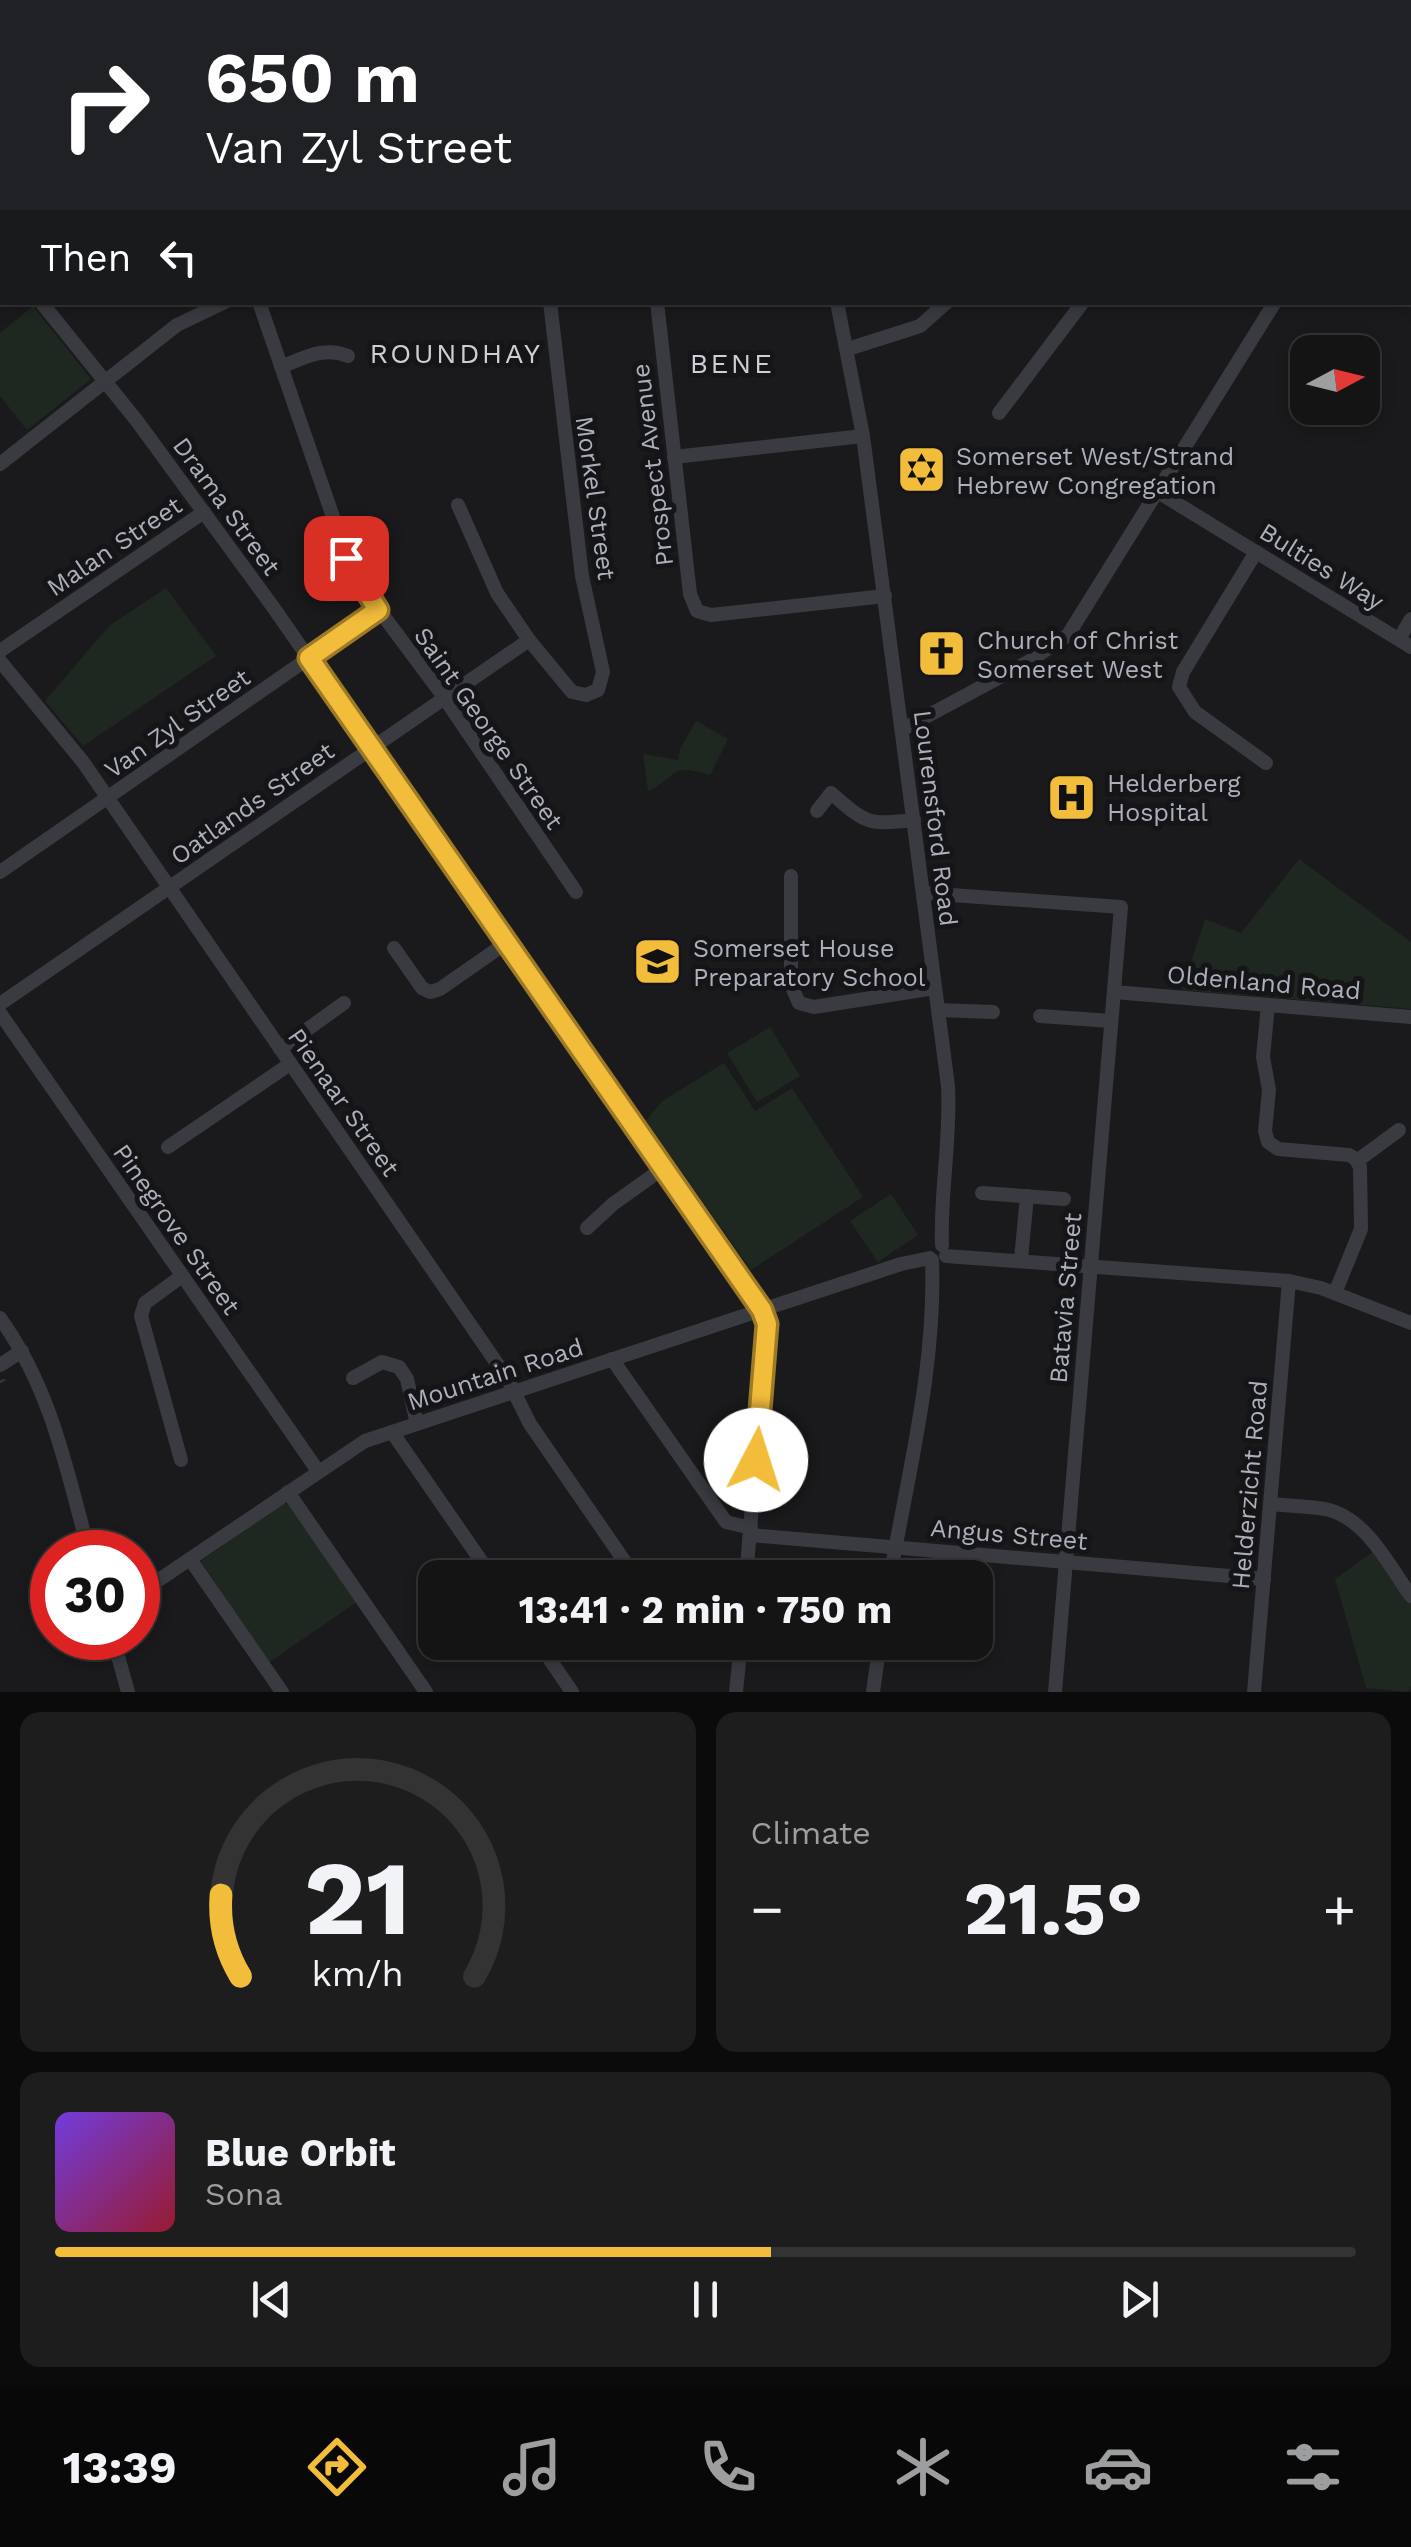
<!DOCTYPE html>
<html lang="en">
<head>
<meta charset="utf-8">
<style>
  :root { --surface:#141415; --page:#1d1d1e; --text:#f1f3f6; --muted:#9d9ea0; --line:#333334; --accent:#f2bd3b }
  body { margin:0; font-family:"Work Sans",sans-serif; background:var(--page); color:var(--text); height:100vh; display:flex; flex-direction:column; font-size:38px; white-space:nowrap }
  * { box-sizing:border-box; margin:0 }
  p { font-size:32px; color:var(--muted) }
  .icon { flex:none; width:55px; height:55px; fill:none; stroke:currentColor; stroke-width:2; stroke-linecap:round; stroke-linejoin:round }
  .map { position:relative; height:1692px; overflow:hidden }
  .drawer { display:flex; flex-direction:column; gap:20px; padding:20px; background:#0b0b0c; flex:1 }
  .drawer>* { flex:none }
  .guide { position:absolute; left:0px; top:0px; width:1412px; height:305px; box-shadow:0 5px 15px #0003,0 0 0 2px var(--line); background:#202124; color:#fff; overflow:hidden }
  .needle { width:65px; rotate:83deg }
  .buttons { position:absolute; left:1290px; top:335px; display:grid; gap:20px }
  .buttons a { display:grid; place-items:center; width:90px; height:90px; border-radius:20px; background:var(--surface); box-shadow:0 5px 15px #0003,0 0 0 2px var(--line); font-size:50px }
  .speed { position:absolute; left:30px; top:1530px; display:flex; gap:20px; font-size:50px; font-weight:700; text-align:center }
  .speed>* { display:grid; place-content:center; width:130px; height:130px; border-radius:50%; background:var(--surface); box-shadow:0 5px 15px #0003,0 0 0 2px var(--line); line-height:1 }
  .speed .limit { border:15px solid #d22; background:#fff; color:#111 }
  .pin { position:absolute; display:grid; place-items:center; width:85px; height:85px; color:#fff; margin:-42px; border-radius:20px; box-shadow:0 5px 15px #0006 }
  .me { position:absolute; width:110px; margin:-55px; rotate:5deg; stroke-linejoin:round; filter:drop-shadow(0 0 8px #0008) }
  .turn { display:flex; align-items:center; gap:35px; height:210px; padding:0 40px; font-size:45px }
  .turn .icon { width:130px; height:130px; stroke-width:2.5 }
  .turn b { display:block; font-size:70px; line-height:85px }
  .then { display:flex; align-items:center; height:95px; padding:0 40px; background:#0003; gap:20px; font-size:38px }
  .big { font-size:75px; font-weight:700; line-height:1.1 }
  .drawer .tile { flex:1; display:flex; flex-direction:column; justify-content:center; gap:15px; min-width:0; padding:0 35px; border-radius:20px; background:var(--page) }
  .drawer .dial { align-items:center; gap:0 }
  .dial svg { height:260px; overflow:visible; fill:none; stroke:var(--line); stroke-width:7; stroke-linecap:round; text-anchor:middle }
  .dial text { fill:var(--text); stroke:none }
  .song { display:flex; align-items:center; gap:30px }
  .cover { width:120px; height:120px; border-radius:15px; background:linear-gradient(135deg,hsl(260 70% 55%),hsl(350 70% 35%)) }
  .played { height:10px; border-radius:5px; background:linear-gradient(90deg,var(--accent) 55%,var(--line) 55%) }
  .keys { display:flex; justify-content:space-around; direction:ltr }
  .heat { display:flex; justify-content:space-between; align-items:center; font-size:55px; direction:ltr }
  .drawer .tiles { flex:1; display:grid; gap:20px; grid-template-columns:1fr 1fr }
  .tile:last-child { grid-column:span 2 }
  .trip { position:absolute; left:418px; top:1560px; width:575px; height:100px; border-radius:20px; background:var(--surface); box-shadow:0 5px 15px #0003,0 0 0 2px var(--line); font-weight:700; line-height:100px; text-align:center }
  .dock { display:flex; height:160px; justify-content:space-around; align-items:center; background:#080808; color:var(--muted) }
  .dock .icon { width:70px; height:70px }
  .dock .active { color:var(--accent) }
  .dock b { font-size:45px; color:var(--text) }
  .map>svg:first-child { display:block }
  .green { fill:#1f2721 }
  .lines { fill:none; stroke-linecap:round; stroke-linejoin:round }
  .stream { stroke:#2f3840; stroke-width:2.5 }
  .minor { stroke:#3a3b41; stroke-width:14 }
  .route-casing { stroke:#9d7b26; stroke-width:25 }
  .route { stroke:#f2bd3b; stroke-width:18 }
  .labels { text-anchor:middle; stroke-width:10; stroke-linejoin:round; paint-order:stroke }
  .poi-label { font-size:25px; fill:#acb0bb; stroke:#151417; text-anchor:start }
  .street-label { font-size:25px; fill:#acb0bb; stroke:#151417 }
  .neighbourhood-label { font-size:28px; letter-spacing:2.5px; fill:#cdcfd7; stroke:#151417 }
</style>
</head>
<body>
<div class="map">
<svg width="1411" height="1692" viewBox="0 0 1411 1692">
  <rect width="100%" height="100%" fill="#1a1a1c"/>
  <g class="green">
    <path d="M33 306 91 379 27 430 0 396V333Z"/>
    <path d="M166 588 216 656 83 746 45 701 109 626Z"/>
    <path d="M696 721 728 739 710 775C667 762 679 777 648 791L643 754 678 760 680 749Z"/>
    <path d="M1299 859 1411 942V1009L1182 990 1205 919 1241 933Z"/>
    <path d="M770 1027 800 1076 757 1102 727 1053Z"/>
    <path d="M724 1063 755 1111 792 1088 863 1197 751 1270 646 1121 662 1101Z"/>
    <path d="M891 1194 918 1235 878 1262 850 1221Z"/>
    <path d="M283 1503 291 1506 357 1602 268 1663 201 1561Z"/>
    <path d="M1373 1552 1411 1603V1687L1407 1692 1366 1688 1335 1579Z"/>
  </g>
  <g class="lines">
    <path class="stream" d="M0 1382 4 1380"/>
    <g class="minor">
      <path d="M160 0 163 2"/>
      <path d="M378 0 381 2"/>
      <path d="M638 0 641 2"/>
      <path d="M808 0 809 2"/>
      <path d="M1239 0 1244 2"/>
      <path d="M271 2 274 0"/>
      <path d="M445 2 448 0"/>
      <path d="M533 2V0"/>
      <path d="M591 2V0"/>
      <path d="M1012 2 1013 0"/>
      <path d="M1410 57 1411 55"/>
      <path d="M1410 105H1411"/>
      <path d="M0 220 2 218"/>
      <path d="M0 252 2 255"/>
      <path d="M1410 299H1411"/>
      <path d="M41 302 137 421 273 607 762 1310 767 1324 746 1578"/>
      <path d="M259 302 353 575 441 693 576 892"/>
      <path d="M657 302 690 594 697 611 711 615 885 596"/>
      <path d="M837 302 863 436 948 1086C951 1139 940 1192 942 1245"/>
      <path d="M848 349 920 326 947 302"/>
      <path d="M281 367C304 358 324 346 348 356"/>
      <path d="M999 413 1083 302"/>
      <path d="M674 457 863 436"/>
      <path d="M0 464 177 325 225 302"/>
      <path d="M1158 492 1411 647"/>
      <path d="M458 505 497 593 529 640 572 692 586 695 598 690 603 672 582 576 550 302"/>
      <path d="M1256 552 1183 672 1179 687 1195 712 1266 763"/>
      <path d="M1399 639 1411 619"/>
      <path d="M0 651 204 512"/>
      <path d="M0 661 83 762 507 1378 530 1424 636 1578"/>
      <path d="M903 729 1028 662 1068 635 1275 302"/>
      <path d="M817 811 831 793C867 824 866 825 914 820"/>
      <path d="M0 872 378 610"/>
      <path d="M791 876V985L799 1003 814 1007 935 988"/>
      <path d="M923 893 1121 907 1055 1692"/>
      <path d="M394 948 422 988 430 992 440 989 506 943"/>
      <path d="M1114 992 1411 1017"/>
      <path d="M0 1004 529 640"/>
      <path d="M1268 1005 1263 1057 1269 1090 1265 1131 1268 1142 1278 1149 1349 1155 1356 1159 1360 1167 1361 1229 1335 1293"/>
      <path d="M938 1010 993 1012"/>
      <path d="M0 1013 318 1471"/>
      <path d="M1040 1016 1111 1021"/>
      <path d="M280 1049 344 1003"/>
      <path d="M168 1147 290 1064"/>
      <path d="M1357 1161 1399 1130"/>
      <path d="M982 1193 1064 1199"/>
      <path d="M587 1228 613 1204 662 1169"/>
      <path d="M946 1256 1289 1281 1321 1288 1411 1323"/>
      <path d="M1021 1259 1027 1196"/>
      <path d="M0 1318C51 1388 67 1471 89 1552"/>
      <path d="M612 1359 726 1522 751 1528"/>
      <path d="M0 1365 22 1351"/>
      <path d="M353 1378 382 1362 399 1367 407 1379 417 1424"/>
      <path d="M392 1432 493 1578"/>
      <path d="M181 1460 141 1316 145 1303 182 1276"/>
      <path d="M288 1492 426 1692"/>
      <path d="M1270 1504C1288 1506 1307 1506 1325 1509 1366 1517 1389 1566 1411 1596"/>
      <path d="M750 1535 1264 1579"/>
      <path d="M190 1559 282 1692"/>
      <path d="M890 1578C908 1473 936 1368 932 1260"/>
      <path d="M138 1594 365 1441 901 1264 930 1258"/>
      <path d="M113 1638 128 1692"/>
      <path d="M538 1642 572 1692"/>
      <path d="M736 1692 741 1642"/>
      <path d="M873 1692 880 1642"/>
      <path d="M1254 1692 1289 1281"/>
    </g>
  </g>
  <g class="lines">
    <defs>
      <path id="route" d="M346 558 378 610 309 658 762 1310 767 1324 756 1460"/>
    </defs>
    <use href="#route" class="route-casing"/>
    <use href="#route" class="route"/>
  </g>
  <defs>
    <symbol id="synagogue-square" viewBox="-11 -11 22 22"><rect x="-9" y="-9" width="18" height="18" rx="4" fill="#f2bd3b" stroke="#151417"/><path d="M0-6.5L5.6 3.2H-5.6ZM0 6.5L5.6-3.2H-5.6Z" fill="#111"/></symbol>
    <symbol id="church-square" viewBox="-11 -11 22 22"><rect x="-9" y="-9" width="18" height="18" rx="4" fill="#f2bd3b" stroke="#151417"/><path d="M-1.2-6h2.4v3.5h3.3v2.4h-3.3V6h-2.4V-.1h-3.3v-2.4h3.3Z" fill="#111"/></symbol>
    <symbol id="hospital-square" viewBox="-11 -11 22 22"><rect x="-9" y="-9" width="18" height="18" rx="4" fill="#f2bd3b" stroke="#151417"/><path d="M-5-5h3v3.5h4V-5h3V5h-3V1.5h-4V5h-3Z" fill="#111"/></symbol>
    <symbol id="school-square" viewBox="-11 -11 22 22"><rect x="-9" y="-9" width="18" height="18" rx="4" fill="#f2bd3b" stroke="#151417"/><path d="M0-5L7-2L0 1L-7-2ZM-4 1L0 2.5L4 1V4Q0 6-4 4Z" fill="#111"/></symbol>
  </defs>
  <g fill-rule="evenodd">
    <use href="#synagogue-square" x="894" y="442" width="55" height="55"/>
    <use href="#church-square" x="914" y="626" width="55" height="55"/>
    <use href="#hospital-square" x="1044" y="770" width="55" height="55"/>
    <use href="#school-square" x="630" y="934" width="55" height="55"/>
  </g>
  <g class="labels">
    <g class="poi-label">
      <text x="956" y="465">Somerset West/Strand<tspan x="956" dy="29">Hebrew Congregation</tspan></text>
      <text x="977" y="649">Church of Christ<tspan x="977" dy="29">Somerset West</tspan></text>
      <text x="1107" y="792">Helderberg<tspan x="1107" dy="29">Hospital</tspan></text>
      <text x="693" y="957">Somerset House<tspan x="693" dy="29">Preparatory School</tspan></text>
    </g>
    <g class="street-label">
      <text transform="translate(652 465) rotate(-97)" y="9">Prospect Avenue</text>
      <text transform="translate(596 498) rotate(82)" y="9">Morkel Street</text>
      <text transform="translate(227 506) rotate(54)" y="9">Drama Street</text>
      <text transform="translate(114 546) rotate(-34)" y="9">Malan Street</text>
      <text transform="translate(1322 566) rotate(32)" y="9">Bulties Way</text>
      <text transform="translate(177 723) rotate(-35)" y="9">Van Zyl Street</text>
      <text transform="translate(489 728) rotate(55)" y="9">Saint George Street</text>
      <text transform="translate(252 803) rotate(-35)" y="9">Oatlands Street</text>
      <text transform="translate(936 818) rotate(83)" y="9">Lourensford Road</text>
      <text transform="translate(1264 982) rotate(5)" y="9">Oldenland Road</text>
      <text transform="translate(344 1102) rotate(55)" y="9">Pienaar Street</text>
      <text transform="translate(177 1229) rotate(55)" y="9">Pinegrove Street</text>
      <text transform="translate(1065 1298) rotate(-85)" y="9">Batavia Street</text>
      <text transform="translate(495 1374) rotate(-18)" y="9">Mountain Road</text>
      <text transform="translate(1249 1485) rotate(-85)" y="9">Helderzicht Road</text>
      <text transform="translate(1009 1534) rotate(5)" y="9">Angus Street</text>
    </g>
    <g class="neighbourhood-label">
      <text x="456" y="363">ROUNDHAY</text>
      <text x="732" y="373">BENE</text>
    </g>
  </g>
</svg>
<div class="buttons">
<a><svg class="needle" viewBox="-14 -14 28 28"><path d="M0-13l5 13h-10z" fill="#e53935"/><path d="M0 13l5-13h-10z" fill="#9d9ea0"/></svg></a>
</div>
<div class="speed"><div class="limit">30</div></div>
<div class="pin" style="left:346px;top:558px;background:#d93025"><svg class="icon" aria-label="arrive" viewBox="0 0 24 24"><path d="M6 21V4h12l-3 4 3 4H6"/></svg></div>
<svg class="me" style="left:756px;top:1460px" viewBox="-20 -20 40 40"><circle r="19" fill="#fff"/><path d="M0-13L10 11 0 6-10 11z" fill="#f2bd3b"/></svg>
<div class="trip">13:41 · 2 min · 750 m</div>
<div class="guide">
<div class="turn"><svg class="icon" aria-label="right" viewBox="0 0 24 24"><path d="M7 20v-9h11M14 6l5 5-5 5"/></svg><div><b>650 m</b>Van Zyl Street</div></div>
<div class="then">Then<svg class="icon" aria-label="left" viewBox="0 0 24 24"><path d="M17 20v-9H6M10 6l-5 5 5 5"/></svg></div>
</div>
</div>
<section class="drawer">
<div class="tiles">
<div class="tile dial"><svg viewBox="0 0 100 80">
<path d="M14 69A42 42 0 1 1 86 69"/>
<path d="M14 69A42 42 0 0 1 8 44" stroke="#f2bd3b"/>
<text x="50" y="56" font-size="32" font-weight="700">21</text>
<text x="50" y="72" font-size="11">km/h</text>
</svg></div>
<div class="tile"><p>Climate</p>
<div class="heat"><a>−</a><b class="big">21.5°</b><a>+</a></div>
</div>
<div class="tile">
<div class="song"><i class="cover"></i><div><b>Blue Orbit</b><p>Sona</p></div></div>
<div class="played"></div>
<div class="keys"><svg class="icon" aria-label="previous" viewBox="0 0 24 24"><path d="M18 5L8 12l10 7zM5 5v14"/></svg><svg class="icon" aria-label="pause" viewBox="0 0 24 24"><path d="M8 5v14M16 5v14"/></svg><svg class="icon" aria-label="next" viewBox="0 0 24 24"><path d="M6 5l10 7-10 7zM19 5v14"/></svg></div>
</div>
</div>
</section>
<nav class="dock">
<b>13:39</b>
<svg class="icon active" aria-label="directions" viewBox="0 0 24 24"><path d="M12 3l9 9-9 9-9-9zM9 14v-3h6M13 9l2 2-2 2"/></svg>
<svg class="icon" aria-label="music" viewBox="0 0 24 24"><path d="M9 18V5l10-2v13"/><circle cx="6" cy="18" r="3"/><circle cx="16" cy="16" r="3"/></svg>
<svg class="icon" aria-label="phone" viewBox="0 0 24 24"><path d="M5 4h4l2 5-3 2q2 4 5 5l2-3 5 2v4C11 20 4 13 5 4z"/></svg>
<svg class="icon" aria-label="climate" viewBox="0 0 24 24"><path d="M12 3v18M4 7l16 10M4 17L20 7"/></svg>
<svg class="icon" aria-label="car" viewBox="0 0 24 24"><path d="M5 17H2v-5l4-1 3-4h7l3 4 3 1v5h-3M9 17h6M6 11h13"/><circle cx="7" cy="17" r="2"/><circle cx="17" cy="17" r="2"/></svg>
<svg class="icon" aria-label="filters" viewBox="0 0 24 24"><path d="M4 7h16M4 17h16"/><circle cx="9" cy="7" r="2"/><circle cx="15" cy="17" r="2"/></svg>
</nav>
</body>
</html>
